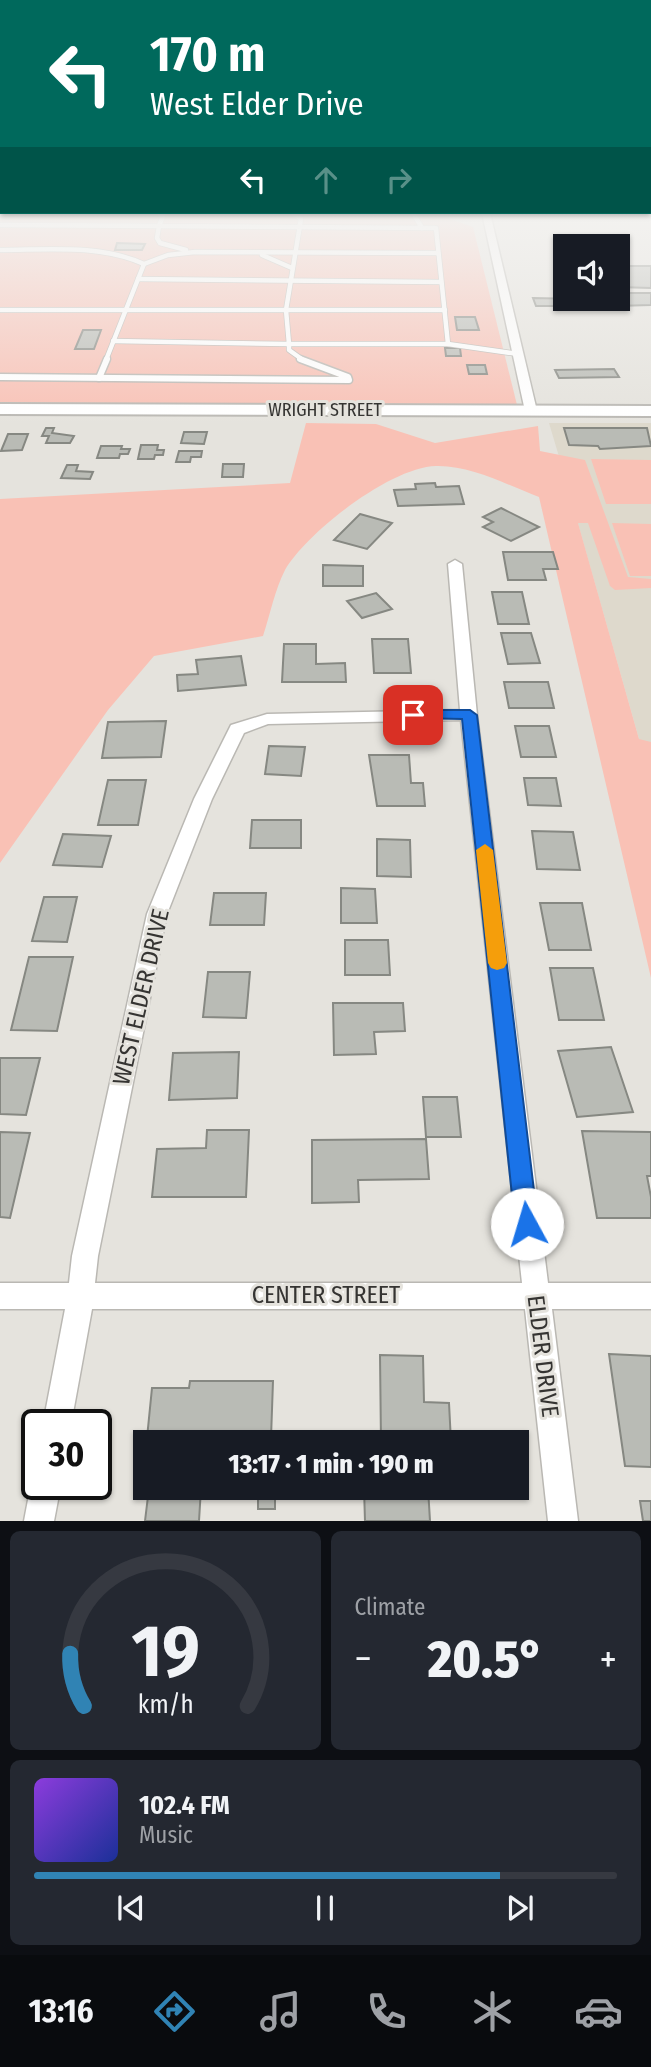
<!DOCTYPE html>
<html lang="en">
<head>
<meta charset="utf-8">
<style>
  :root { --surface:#171b24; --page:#242831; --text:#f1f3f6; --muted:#9ea1a6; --line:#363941; --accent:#3083b4 }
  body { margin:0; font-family:"Fira Sans Condensed",sans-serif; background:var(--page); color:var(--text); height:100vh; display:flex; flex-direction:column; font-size:26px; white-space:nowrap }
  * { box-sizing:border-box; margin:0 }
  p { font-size:23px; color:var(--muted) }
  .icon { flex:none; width:38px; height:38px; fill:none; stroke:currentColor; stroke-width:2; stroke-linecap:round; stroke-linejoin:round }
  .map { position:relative; height:1521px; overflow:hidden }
  .sheet { display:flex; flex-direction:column; gap:10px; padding:10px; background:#0d0f14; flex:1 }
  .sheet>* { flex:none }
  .guide { position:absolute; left:0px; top:0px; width:651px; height:214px; box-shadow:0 2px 5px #0004; background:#00695c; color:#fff; overflow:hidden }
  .buttons { position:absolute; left:553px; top:234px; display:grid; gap:14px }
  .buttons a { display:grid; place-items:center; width:77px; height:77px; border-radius:0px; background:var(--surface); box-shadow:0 2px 5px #0004; font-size:35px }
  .speed { position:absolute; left:21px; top:1409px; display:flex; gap:14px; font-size:35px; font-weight:700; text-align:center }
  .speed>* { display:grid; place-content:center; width:91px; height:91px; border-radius:50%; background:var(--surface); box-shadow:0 2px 5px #0004; line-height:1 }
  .speed .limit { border:4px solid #111; border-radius:10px; background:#fff; color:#111 }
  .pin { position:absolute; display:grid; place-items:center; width:60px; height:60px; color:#fff; margin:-30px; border-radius:14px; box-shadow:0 4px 10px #0006 }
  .me { position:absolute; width:77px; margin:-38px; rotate:354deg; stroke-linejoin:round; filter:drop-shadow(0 0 5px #0008) }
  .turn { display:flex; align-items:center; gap:24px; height:147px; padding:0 35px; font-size:32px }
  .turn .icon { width:91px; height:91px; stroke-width:2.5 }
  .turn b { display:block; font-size:49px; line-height:60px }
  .lanes { display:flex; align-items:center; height:66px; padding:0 35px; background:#0003; justify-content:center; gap:35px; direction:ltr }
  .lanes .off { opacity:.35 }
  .big { font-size:52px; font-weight:800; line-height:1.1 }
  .sheet .tile { flex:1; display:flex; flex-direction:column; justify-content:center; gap:10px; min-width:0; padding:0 24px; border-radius:10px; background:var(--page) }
  .sheet .dial { align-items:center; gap:0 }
  .dial svg { height:182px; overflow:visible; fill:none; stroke:var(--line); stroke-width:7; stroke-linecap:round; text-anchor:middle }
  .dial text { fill:var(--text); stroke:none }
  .song { display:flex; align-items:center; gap:21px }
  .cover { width:84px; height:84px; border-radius:10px; background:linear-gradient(135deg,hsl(270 70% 55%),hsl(230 70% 35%)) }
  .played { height:7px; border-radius:4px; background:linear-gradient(90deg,var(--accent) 80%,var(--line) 80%) }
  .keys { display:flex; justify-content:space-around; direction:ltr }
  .heat { display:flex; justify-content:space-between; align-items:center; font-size:38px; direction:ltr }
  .sheet .tiles { flex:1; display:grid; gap:10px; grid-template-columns:1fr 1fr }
  .tile:last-child { grid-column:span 2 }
  .trip { position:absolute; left:133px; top:1430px; width:396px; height:70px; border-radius:0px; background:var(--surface); box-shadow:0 2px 5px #0004; font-weight:800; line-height:70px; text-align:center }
  .menu { display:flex; height:112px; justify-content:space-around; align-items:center; background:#090b0e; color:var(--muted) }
  .menu .icon { width:49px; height:49px }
  .menu .current { color:var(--accent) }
  .menu b { font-size:32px; color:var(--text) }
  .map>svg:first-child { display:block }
  .built { fill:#ded9cc }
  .green { fill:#f9c1b5 }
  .building { fill:#b9bbb5; stroke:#868882; stroke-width:2 }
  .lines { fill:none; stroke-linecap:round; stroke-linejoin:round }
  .service-far1-casing { stroke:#bab8b3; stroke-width:6 }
  .service-casing { stroke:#bab8b3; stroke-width:9 }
  .minor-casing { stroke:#bab8b3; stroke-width:3 }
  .secondary-casing { stroke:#bab8b3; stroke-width:4 }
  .service-far1 { stroke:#fff; stroke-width:4.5 }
  .service { stroke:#fff; stroke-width:6 }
  .minor { fill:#fff; fill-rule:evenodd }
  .secondary { fill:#fff; fill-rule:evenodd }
  .route { fill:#1a73e8; stroke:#114b97; stroke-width:2 }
  .slow { fill:#f59e0b }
  .labels { text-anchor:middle; stroke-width:6; stroke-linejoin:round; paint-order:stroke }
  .far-street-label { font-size:18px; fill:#353432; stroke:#e5e3dd }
  .near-street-label { font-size:24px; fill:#353432; stroke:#e5e3dd }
</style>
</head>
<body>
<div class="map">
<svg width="651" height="1521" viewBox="0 0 651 1521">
  <rect width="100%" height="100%" fill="#e5e3dd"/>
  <path class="built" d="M549 423H651V781L560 460Z"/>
  <g class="green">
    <path d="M0 213H433L473 227 517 405 0 403Z"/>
    <path d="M306 423 376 424 435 443 538 426 540 451 585 460 628 577 651 579V588L615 590 610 586 588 523H578L639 739 651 742V978L539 497C507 485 471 465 436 466 391 467 307 532 285 570 275 589 270 615 263 636L154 656 108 710 0 863V499L290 483Z"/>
    <path d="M591 459 651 460V504H606Z"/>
    <path d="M612 523 651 524V576H630Z"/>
  </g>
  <g class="building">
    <path d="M117 243 145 244 142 250H115Z"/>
    <path d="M618 266H651V288L618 287Z"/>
    <path d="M618 293H651V305L616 306 613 299H618Z"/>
    <path d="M533 298 579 299 582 306H536Z"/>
    <path d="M579 299H601L606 310H584Z"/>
    <path d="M455 317H475L479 330H457Z"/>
    <path d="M83 330H101L94 349H75Z"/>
    <path d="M445 348H460L461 356H446Z"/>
    <path d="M467 365H485L487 374H469Z"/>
    <path d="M614 369 619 377 559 378 555 370Z"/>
    <path d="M46 428H54L52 433 74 436 70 443H46L49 436H42Z"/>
    <path d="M564 428H647L651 446 600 449 598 446 569 445Z"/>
    <path d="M184 432H207L204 444 181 443Z"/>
    <path d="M8 434H28L22 450 1 451Z"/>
    <path d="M141 445H158L157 450H164L163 455H155L154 459H138Z"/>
    <path d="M101 446H122L121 449H130L128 454H120L119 458H97Z"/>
    <path d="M179 451H202L201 457H191L190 462H176Z"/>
    <path d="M223 464H244L243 477H222Z"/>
    <path d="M67 465H78L76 471 93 472 90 479 61 478Z"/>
    <path d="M435 483 436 487 459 486 464 504 398 506 394 490 416 489 415 484Z"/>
    <path d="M501 508 539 527 511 541 483 527 493 522 483 517Z"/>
    <path d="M360 514 392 523 367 549 334 540Z"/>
    <path d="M503 552H553L558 569H543L546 580H508Z"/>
    <path d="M323 565 363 566V586H323Z"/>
    <path d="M492 592H522L529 624H498Z"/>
    <path d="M376 593 392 609 362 618 347 601Z"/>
    <path d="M501 633H531L540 663 508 664Z"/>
    <path d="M372 639H408L411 673H374Z"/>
    <path d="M284 644H316V664L345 663 346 682H282Z"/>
    <path d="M241 656 246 685 178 691 177 675 198 674 196 660Z"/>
    <path d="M504 682H548L554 708H509Z"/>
    <path d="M166 721 161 757 102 758 108 722Z"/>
    <path d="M515 726H549L556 757H521Z"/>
    <path d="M269 746 305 747 301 776 265 774Z"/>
    <path d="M369 755H409L411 783H423L425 806H377Z"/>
    <path d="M524 778H556L561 806 528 805Z"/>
    <path d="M108 780H146L138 825H98Z"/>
    <path d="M252 820H301V848H250Z"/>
    <path d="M532 831 573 832 580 870 537 869Z"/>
    <path d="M63 834 111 836 102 867 53 865Z"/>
    <path d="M377 839 410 840 411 877 377 876Z"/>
    <path d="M341 888 375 889 377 923H341Z"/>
    <path d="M214 893H266L264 925H210Z"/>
    <path d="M44 897H77L67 942 32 941Z"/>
    <path d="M540 903H582L591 950H549Z"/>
    <path d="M345 940H388L390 975H345Z"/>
    <path d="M29 957H73L57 1031 11 1030Z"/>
    <path d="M550 968H593L604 1020H559Z"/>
    <path d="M208 972H250L246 1018 203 1017Z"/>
    <path d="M333 1003H403L405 1031 374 1032 376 1054 334 1055Z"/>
    <path d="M611 1047 633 1112 577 1117 558 1051Z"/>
    <path d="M239 1052 237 1098 169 1100 173 1053Z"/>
    <path d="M0 1058H40L26 1115 0 1114Z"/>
    <path d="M423 1097H457L461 1137H426Z"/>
    <path d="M207 1130H249L246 1197H152L157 1149 206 1148Z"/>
    <path d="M582 1131 651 1132V1176H647L651 1197V1218H597Z"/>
    <path d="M0 1132 30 1133 10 1218 0 1217Z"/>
    <path d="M426 1139 429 1179 358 1180 359 1202 312 1203V1140Z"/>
    <path d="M609 1354 651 1356V1467L625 1466Z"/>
    <path d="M380 1355 423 1356 424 1402 449 1403 451 1442H381Z"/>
    <path d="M190 1381H273L271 1438H147L152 1388H189Z"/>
    <path d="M149 1488H201L199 1521H145Z"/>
    <path d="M364 1488H428L430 1521H365Z"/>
    <path d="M275 1489V1509H258V1490Z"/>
    <path d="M640 1501H651V1521H643Z"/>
  </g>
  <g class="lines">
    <defs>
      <g id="service-far1">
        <path d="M159 213 163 216 159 226 436 228 448 344H289V350L303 360"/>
        <path d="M413 213 422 228"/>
        <path d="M0 225 159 226 157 238 160 243 186 250"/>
        <path d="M0 250C47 250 100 244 144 264L106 360"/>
        <path d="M262 255 292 268"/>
        <path d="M144 264 168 255 195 252 438 253"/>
        <path d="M138 279 441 282"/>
        <path d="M0 310H445"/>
        <path d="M113 341 289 344 286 310 301 219 293 213"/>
        <path d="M448 344 518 354"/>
      </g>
      <g id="service">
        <path d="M0 377 349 380 348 377 300 359"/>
        <path d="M99 378 107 359"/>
      </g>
      <g id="minor">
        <path d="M482 213H490L537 411 535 413 525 411Z"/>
        <path d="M455 560 462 564 477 715 548 1283H651V1309H552L578 1521H548L525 1309H92L71 1424H43L65 1309H0V1283H69L72 1256 147 914 194 799 231 725 267 714 460 710 448 564ZM461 720 522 1283H95L98 1256 167 914 212 799 244 733 268 724Z"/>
        <path d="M37 1473V1484H61L54 1521H24L31 1484Z"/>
      </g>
      <path id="secondary" d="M0 404 651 406V416L0 414Z"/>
    </defs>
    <use href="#service-far1" class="service-far1-casing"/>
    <use href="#service" class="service-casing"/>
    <use href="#minor" class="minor-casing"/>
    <use href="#secondary" class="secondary-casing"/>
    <use href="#service-far1" class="service-far1"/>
    <use href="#service" class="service"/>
    <use href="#minor" class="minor"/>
    <use href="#secondary" class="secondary"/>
  </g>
  <linearGradient id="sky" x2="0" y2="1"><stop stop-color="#7fb8c4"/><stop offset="0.5" stop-color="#f3f2f0"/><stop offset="1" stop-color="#f3f2f0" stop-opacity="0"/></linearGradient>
  <rect width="651" height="426" fill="url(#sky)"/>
  <path class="route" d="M413 710H470L477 715 538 1224 535 1231 527 1235 519 1231 515 1224 462 719 408 718 405 715Z"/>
  <path class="slow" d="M485 844 493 850 507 963 504 968 497 970 491 968 488 963 476 850Z"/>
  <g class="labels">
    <g class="far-street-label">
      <text x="325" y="416">WRIGHT STREET</text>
    </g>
    <g class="near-street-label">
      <text transform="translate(141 997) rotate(-77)" y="8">WEST ELDER DRIVE</text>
      <text x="326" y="1303">CENTER STREET</text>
      <text transform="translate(543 1356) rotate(83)" y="8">ELDER DRIVE</text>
    </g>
  </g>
</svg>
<div class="buttons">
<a><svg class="icon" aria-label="sound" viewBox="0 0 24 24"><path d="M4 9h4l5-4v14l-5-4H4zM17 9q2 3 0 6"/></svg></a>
</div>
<div class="speed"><div class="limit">30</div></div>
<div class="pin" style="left:413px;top:715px;background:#d93025"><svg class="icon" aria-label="arrive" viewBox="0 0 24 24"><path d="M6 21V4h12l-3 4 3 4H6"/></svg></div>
<svg class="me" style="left:527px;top:1224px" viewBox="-20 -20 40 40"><circle r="19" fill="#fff"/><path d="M0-13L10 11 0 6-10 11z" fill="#1a73e8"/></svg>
<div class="trip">13:17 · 1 min · 190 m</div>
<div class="guide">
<div class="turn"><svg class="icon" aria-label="left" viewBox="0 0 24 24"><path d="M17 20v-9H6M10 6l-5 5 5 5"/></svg><div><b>170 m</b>West Elder Drive</div></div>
<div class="lanes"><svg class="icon" aria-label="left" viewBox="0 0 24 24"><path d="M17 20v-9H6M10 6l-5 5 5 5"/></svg><svg class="icon off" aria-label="ahead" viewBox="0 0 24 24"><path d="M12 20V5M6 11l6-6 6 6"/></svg><svg class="icon off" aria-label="right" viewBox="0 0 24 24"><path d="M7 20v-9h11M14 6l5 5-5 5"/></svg></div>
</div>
</div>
<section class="sheet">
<div class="tiles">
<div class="tile dial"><svg viewBox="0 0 100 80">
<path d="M14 69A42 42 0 1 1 86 69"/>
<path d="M14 69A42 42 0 0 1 8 46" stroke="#3083b4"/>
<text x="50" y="56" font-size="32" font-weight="700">19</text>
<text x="50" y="72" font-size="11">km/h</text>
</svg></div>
<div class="tile"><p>Climate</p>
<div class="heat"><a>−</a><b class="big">20.5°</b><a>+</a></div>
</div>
<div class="tile">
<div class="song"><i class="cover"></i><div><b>102.4 FM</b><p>Music</p></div></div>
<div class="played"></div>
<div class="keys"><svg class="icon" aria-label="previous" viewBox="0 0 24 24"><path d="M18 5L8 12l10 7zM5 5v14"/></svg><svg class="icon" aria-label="pause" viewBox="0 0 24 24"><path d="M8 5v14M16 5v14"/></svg><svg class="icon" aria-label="next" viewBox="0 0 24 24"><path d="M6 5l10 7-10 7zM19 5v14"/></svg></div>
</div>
</div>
</section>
<nav class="menu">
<b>13:16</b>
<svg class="icon current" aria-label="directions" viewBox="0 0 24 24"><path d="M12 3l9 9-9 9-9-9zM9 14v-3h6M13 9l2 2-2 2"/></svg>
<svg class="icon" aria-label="music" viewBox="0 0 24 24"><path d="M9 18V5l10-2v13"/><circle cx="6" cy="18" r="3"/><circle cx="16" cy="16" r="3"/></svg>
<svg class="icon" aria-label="phone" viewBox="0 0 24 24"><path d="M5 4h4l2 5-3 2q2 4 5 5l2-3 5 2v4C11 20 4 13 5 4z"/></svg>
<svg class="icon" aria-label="climate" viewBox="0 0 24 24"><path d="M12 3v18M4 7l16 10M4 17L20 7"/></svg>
<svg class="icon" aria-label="car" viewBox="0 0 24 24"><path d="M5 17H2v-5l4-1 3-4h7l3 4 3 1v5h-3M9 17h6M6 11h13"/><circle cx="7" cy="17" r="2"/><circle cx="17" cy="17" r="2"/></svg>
</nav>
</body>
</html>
